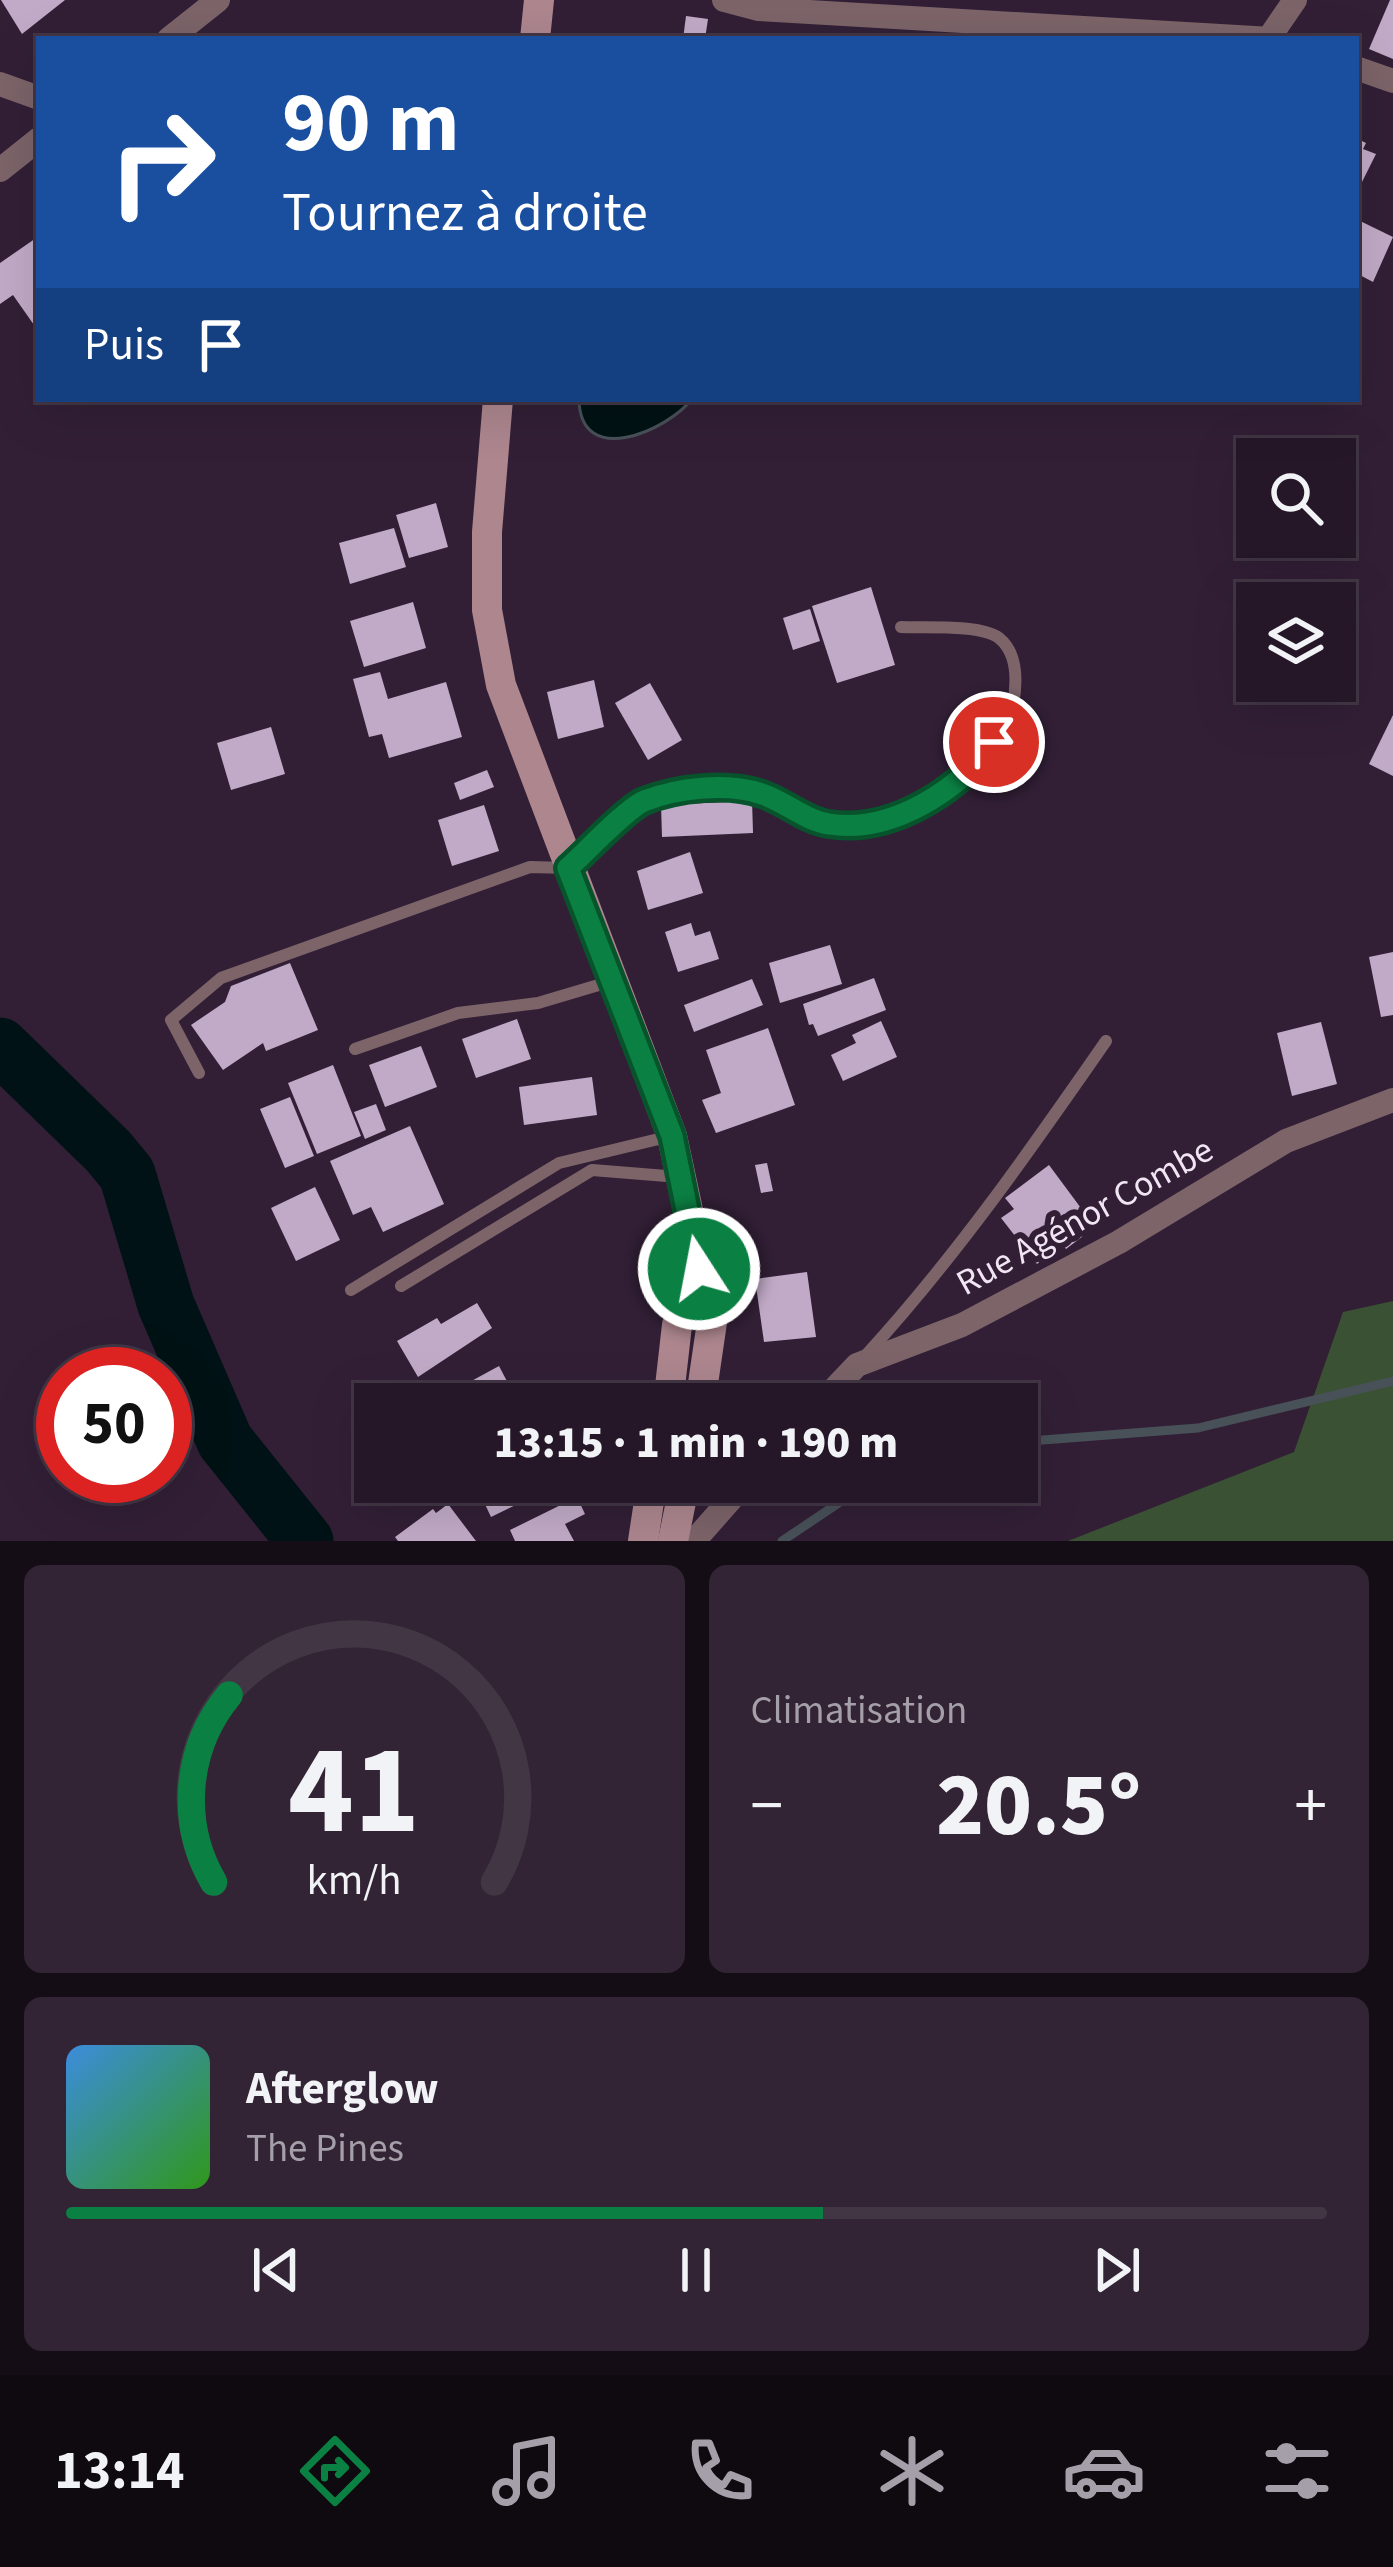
<!DOCTYPE html>
<html lang="fr">
<head>
<meta charset="utf-8">
<style>
  :root { --surface:#261728; --page:#322434; --text:#f1f3f6; --muted:#a49fa8; --line:#423645; --accent:#0b8043 }
  body { margin:0; font-family:"Source Sans 3",sans-serif; background:var(--page); color:var(--text); height:100vh; display:flex; flex-direction:column; font-size:45px; white-space:nowrap }
  * { box-sizing:border-box; margin:0 }
  p { font-size:39px; color:var(--muted) }
  .icon { flex:none; width:66px; height:66px; fill:none; stroke:currentColor; stroke-width:2; stroke-linecap:round; stroke-linejoin:round }
  .map { position:relative; height:1541px; overflow:hidden }
  .details { display:flex; flex-direction:column; gap:24px; padding:24px; background:#150d16; flex:1 }
  .details>* { flex:none }
  .guide { position:absolute; left:36px; top:36px; width:1323px; height:366px; border-radius:0px; box-shadow:0 12px 48px #0002,0 0 0 3px var(--line); background:#1a4fa0; color:#fff; overflow:hidden }
  .controls { position:absolute; left:1236px; top:438px; display:grid; gap:24px }
  .controls a { display:grid; place-items:center; width:120px; height:120px; border-radius:0px; background:var(--surface); box-shadow:0 12px 48px #0002,0 0 0 3px var(--line); font-size:60px }
  .speed { position:absolute; left:36px; top:1347px; display:flex; gap:24px; font-size:60px; font-weight:700; text-align:center }
  .speed>* { display:grid; place-content:center; width:156px; height:156px; border-radius:50%; background:var(--surface); box-shadow:0 12px 48px #0002,0 0 0 3px var(--line); line-height:1 }
  .speed .limit { border:18px solid #d22; background:#fff; color:#111 }
  .pin { position:absolute; display:grid; place-items:center; width:102px; height:102px; color:#fff; margin:-51px; border:6px solid #fff; border-radius:50%; box-shadow:0 3px 12px #0007 }
  .me { position:absolute; width:132px; margin:-66px; rotate:349deg; stroke-linejoin:round; filter:drop-shadow(0 0 9px #0008) }
  .turn { display:flex; align-items:center; gap:42px; height:252px; padding:0 48px; font-size:54px }
  .turn .icon { width:156px; height:156px; stroke-width:2.5 }
  .turn b { display:block; font-size:84px; line-height:102px }
  .then { display:flex; align-items:center; height:114px; padding:0 48px; background:#0003; gap:24px; font-size:45px }
  .big { font-size:90px; font-weight:800; line-height:1.1 }
  .details .tile { flex:1; display:flex; flex-direction:column; justify-content:center; gap:18px; min-width:0; padding:0 42px; border-radius:18px; background:var(--page) }
  .details .dial { align-items:center; gap:0 }
  .dial svg { height:312px; overflow:visible; fill:none; stroke:var(--line); stroke-width:7; stroke-linecap:round; text-anchor:middle }
  .dial text { fill:var(--text); stroke:none }
  .song { display:flex; align-items:center; gap:36px }
  .cover { width:144px; height:144px; border-radius:18px; background:linear-gradient(135deg,hsl(210 70% 55%),hsl(110 70% 35%)) }
  .played { height:12px; border-radius:6px; background:linear-gradient(90deg,var(--accent) 60%,var(--line) 60%) }
  .keys { display:flex; justify-content:space-around; direction:ltr }
  .heat { display:flex; justify-content:space-between; align-items:center; font-size:66px; direction:ltr }
  .details .tiles { flex:1; display:grid; gap:24px; grid-template-columns:1fr 1fr }
  .tile:last-child { grid-column:span 2 }
  .trip { position:absolute; left:354px; top:1383px; width:684px; height:120px; border-radius:0px; background:var(--surface); box-shadow:0 12px 48px #0002,0 0 0 3px var(--line); font-weight:800; line-height:120px; text-align:center }
  .dock { display:flex; height:192px; justify-content:space-around; align-items:center; background:#0f0910; color:var(--muted) }
  .dock .icon { width:84px; height:84px }
  .dock .on { color:var(--accent) }
  .dock b { font-size:54px; color:var(--text) }
  .map>svg:first-child { display:block }
  .green { fill:#3a5133 }
  .water { fill:#001215; stroke:#485158; stroke-width:3 }
  .lines { fill:none; stroke-linecap:round; stroke-linejoin:round }
  .stream { stroke:#485158; stroke-width:9 }
  .river { stroke:#001215; stroke-width:57 }
  .building { fill:#c1aac7 }
  .service { stroke:#7c6469; stroke-width:12 }
  .minor { stroke:#7c6469; stroke-width:24 }
  .secondary { stroke:#ad868e; stroke-width:30 }
  .route-casing { stroke:#07532c; stroke-width:30 }
  .route { stroke:#0b8043; stroke-width:21 }
  .labels { text-anchor:middle; stroke-width:12; stroke-linejoin:round; paint-order:stroke }
  .street-label { font-size:36px; fill:#f1e5f4; stroke:#321f36 }
</style>
</head>
<body>
<div class="map">
<svg width="1393" height="1541" viewBox="0 0 1393 1541">
  <rect width="100%" height="100%" fill="#321f36"/>
  <path class="green" d="M1393 1301V1541H1068L1294 1452 1343 1312Z"/>
  <path class="water" d="M579 399H692C667 431 580 469 579 399Z"/>
  <g class="lines">
    <g class="stream">
      <path d="M1017 1442 1198 1428 1393 1381"/>
      <path d="M782 1541 870 1482"/>
    </g>
    <path class="river" d="M0 1046 108 1151 127 1174 166 1305 225 1441 305 1541"/>
  </g>
  <g class="building">
    <path d="M1 0H65L22 34Z"/>
    <path d="M1390 0H1393V59L1369 49Z"/>
    <path d="M686 16 708 19 705 39H683Z"/>
    <path d="M1356 138 1366 143 1363 149 1376 154 1356 194Z"/>
    <path d="M1356 219 1393 237 1373 282 1356 273Z"/>
    <path d="M39 236V322L34 325 13 295 0 304V263Z"/>
    <path d="M436 503 448 547 409 558 396 515Z"/>
    <path d="M394 528 406 567 350 584 339 543Z"/>
    <path d="M871 587 895 665 837 683 812 606Z"/>
    <path d="M413 602 426 648 364 667 350 621Z"/>
    <path d="M810 609 820 641 793 650 783 618Z"/>
    <path d="M380 672 388 699 446 682 462 737 389 758 382 734 369 737 353 679Z"/>
    <path d="M594 680 604 727 558 739 547 692Z"/>
    <path d="M650 683 682 740 648 760 615 703Z"/>
    <path d="M1393 715V776L1369 764Z"/>
    <path d="M271 727 285 774 231 790 217 743Z"/>
    <path d="M487 770 494 787 460 800 454 783Z"/>
    <path d="M752 801 753 833 662 837 661 805Z"/>
    <path d="M484 805 499 851 452 866 438 820Z"/>
    <path d="M690 852 703 893 648 910 637 871Z"/>
    <path d="M691 923 695 936 710 931 719 959 678 972 665 932Z"/>
    <path d="M830 945 842 984 780 1003 769 963Z"/>
    <path d="M1393 952V1015L1381 1017 1369 957Z"/>
    <path d="M290 963 318 1030 266 1051 263 1043 223 1070 191 1025 225 1002 231 986Z"/>
    <path d="M874 978 886 1010 818 1036 813 1024 809 1025 803 1004Z"/>
    <path d="M752 979 763 1005 694 1032 684 1005Z"/>
    <path d="M517 1019 531 1059 476 1078 462 1039Z"/>
    <path d="M881 1021 897 1057 843 1081 831 1055 856 1043 852 1035Z"/>
    <path d="M1321 1022 1337 1084 1292 1096 1277 1033Z"/>
    <path d="M768 1028 795 1105 716 1133 702 1100 721 1093 706 1050Z"/>
    <path d="M421 1046 437 1087 385 1107 369 1065Z"/>
    <path d="M333 1065 361 1136 317 1154 288 1083Z"/>
    <path d="M592 1077 597 1115 524 1125 519 1087Z"/>
    <path d="M290 1097 314 1156 285 1168 260 1109Z"/>
    <path d="M376 1104 386 1130 365 1139 354 1112Z"/>
    <path d="M410 1126 444 1204 383 1232 371 1207 353 1215 330 1161Z"/>
    <path d="M767 1163 773 1191 761 1193 755 1165Z"/>
    <path d="M1049 1165 1095 1227 1066 1249 1063 1245 1037 1264 1001 1218 1014 1209 1005 1198Z"/>
    <path d="M315 1187 340 1240 296 1261 271 1208Z"/>
    <path d="M807 1272 816 1337 764 1342 755 1279Z"/>
    <path d="M477 1303 492 1328 418 1377 397 1341 437 1318 441 1324Z"/>
    <path d="M499 1366 519 1404H446L442 1397Z"/>
    <path d="M398 1482H437L413 1501Z"/>
    <path d="M549 1482 536 1488 538 1494 491 1517 475 1483Z"/>
    <path d="M577 1497 585 1514 565 1524 574 1541H515L510 1530Z"/>
    <path d="M448 1504 476 1541H398L395 1537 433 1509 436 1513Z"/>
  </g>
  <g class="lines">
    <g class="service">
      <path d="M355 1049 458 1013 538 1003 612 981"/>
      <path d="M199 1073 171 1020 221 978 530 867 569 868C604 837 631 801 678 792 703 788 736 785 760 793 783 800 803 819 826 824 891 838 999 770 1013 705 1017 683 1019 654 999 638 981 624 925 628 901 627"/>
      <path d="M401 1286 592 1170 679 1177"/>
      <path d="M351 1290 559 1163 671 1136"/>
      <path d="M866 1355C955 1258 1031 1149 1106 1041"/>
    </g>
    <g class="minor">
      <path d="M724 0 758 9 1273 39"/>
      <path d="M1269 38 1295 0"/>
      <path d="M169 39 218 0"/>
      <path d="M1356 68 1393 81"/>
      <path d="M0 84 39 98"/>
      <path d="M0 170 39 139"/>
      <path d="M820 1404 857 1365 962 1325 1119 1242 1286 1141 1393 1100"/>
      <path d="M694 1541 746 1482"/>
    </g>
    <g class="secondary">
      <path d="M535 39 539 0"/>
      <path d="M498 399 487 532V610L501 685 672 1136 712 1322 700 1404"/>
      <path d="M668 1404 677 1325 699 1269"/>
      <path d="M643 1541 652 1482"/>
      <path d="M673 1541 685 1482"/>
    </g>
  </g>
  <g class="lines">
    <defs>
      <path id="route" d="M699 1269 672 1136 568 868C585 853 626 809 644 801 677 788 728 782 762 794 784 801 806 821 829 824 892 834 959 790 994 742"/>
    </defs>
    <use href="#route" class="route-casing"/>
    <use href="#route" class="route"/>
  </g>
  <g class="labels">
    <g class="street-label">
      <text transform="translate(1084 1215) rotate(-29)" y="13">Rue Agénor Combe</text>
    </g>
  </g>
</svg>
<div class="controls">
<a><svg class="icon" aria-label="search" viewBox="0 0 24 24"><circle cx="10" cy="10" r="6"/><path d="M15 15l6 6"/></svg></a>
<a><svg class="icon" aria-label="layers" viewBox="0 0 24 24"><path d="M12 4l9 5-9 5-9-5zM3 14l9 5 9-5"/></svg></a>
</div>
<div class="speed"><div class="limit">50</div></div>
<div class="pin" style="left:994px;top:742px;background:#d93025"><svg class="icon" aria-label="arrive" viewBox="0 0 24 24"><path d="M6 21V4h12l-3 4 3 4H6"/></svg></div>
<svg class="me" style="left:699px;top:1269px" viewBox="-20 -20 40 40"><circle r="17" fill="#0b8043" stroke="#fff" stroke-width="3"/><path d="M0-11L8 9 0 5-8 9z" fill="#fff"/></svg>
<div class="trip">13:15 · 1 min · 190 m</div>
<div class="guide">
<div class="turn"><svg class="icon" aria-label="right" viewBox="0 0 24 24"><path d="M7 20v-9h11M14 6l5 5-5 5"/></svg><div><b>90 m</b>Tournez à droite</div></div>
<div class="then">Puis<svg class="icon" aria-label="arrive" viewBox="0 0 24 24"><path d="M6 21V4h12l-3 4 3 4H6"/></svg></div>
</div>
</div>
<section class="details">
<div class="tiles">
<div class="tile dial"><svg viewBox="0 0 100 80">
<path d="M14 69A42 42 0 1 1 86 69"/>
<path d="M14 69A42 42 0 0 1 18 21" stroke="#0b8043"/>
<text x="50" y="56" font-size="32" font-weight="700">41</text>
<text x="50" y="72" font-size="11">km/h</text>
</svg></div>
<div class="tile"><p>Climatisation</p>
<div class="heat"><a>−</a><b class="big">20.5°</b><a>+</a></div>
</div>
<div class="tile">
<div class="song"><i class="cover"></i><div><b>Afterglow</b><p>The Pines</p></div></div>
<div class="played"></div>
<div class="keys"><svg class="icon" aria-label="previous" viewBox="0 0 24 24"><path d="M18 5L8 12l10 7zM5 5v14"/></svg><svg class="icon" aria-label="pause" viewBox="0 0 24 24"><path d="M8 5v14M16 5v14"/></svg><svg class="icon" aria-label="next" viewBox="0 0 24 24"><path d="M6 5l10 7-10 7zM19 5v14"/></svg></div>
</div>
</div>
</section>
<nav class="dock">
<b>13:14</b>
<svg class="icon on" aria-label="directions" viewBox="0 0 24 24"><path d="M12 3l9 9-9 9-9-9zM9 14v-3h6M13 9l2 2-2 2"/></svg>
<svg class="icon" aria-label="music" viewBox="0 0 24 24"><path d="M9 18V5l10-2v13"/><circle cx="6" cy="18" r="3"/><circle cx="16" cy="16" r="3"/></svg>
<svg class="icon" aria-label="phone" viewBox="0 0 24 24"><path d="M5 4h4l2 5-3 2q2 4 5 5l2-3 5 2v4C11 20 4 13 5 4z"/></svg>
<svg class="icon" aria-label="climate" viewBox="0 0 24 24"><path d="M12 3v18M4 7l16 10M4 17L20 7"/></svg>
<svg class="icon" aria-label="car" viewBox="0 0 24 24"><path d="M5 17H2v-5l4-1 3-4h7l3 4 3 1v5h-3M9 17h6M6 11h13"/><circle cx="7" cy="17" r="2"/><circle cx="17" cy="17" r="2"/></svg>
<svg class="icon" aria-label="filters" viewBox="0 0 24 24"><path d="M4 7h16M4 17h16"/><circle cx="9" cy="7" r="2"/><circle cx="15" cy="17" r="2"/></svg>
</nav>
</body>
</html>
